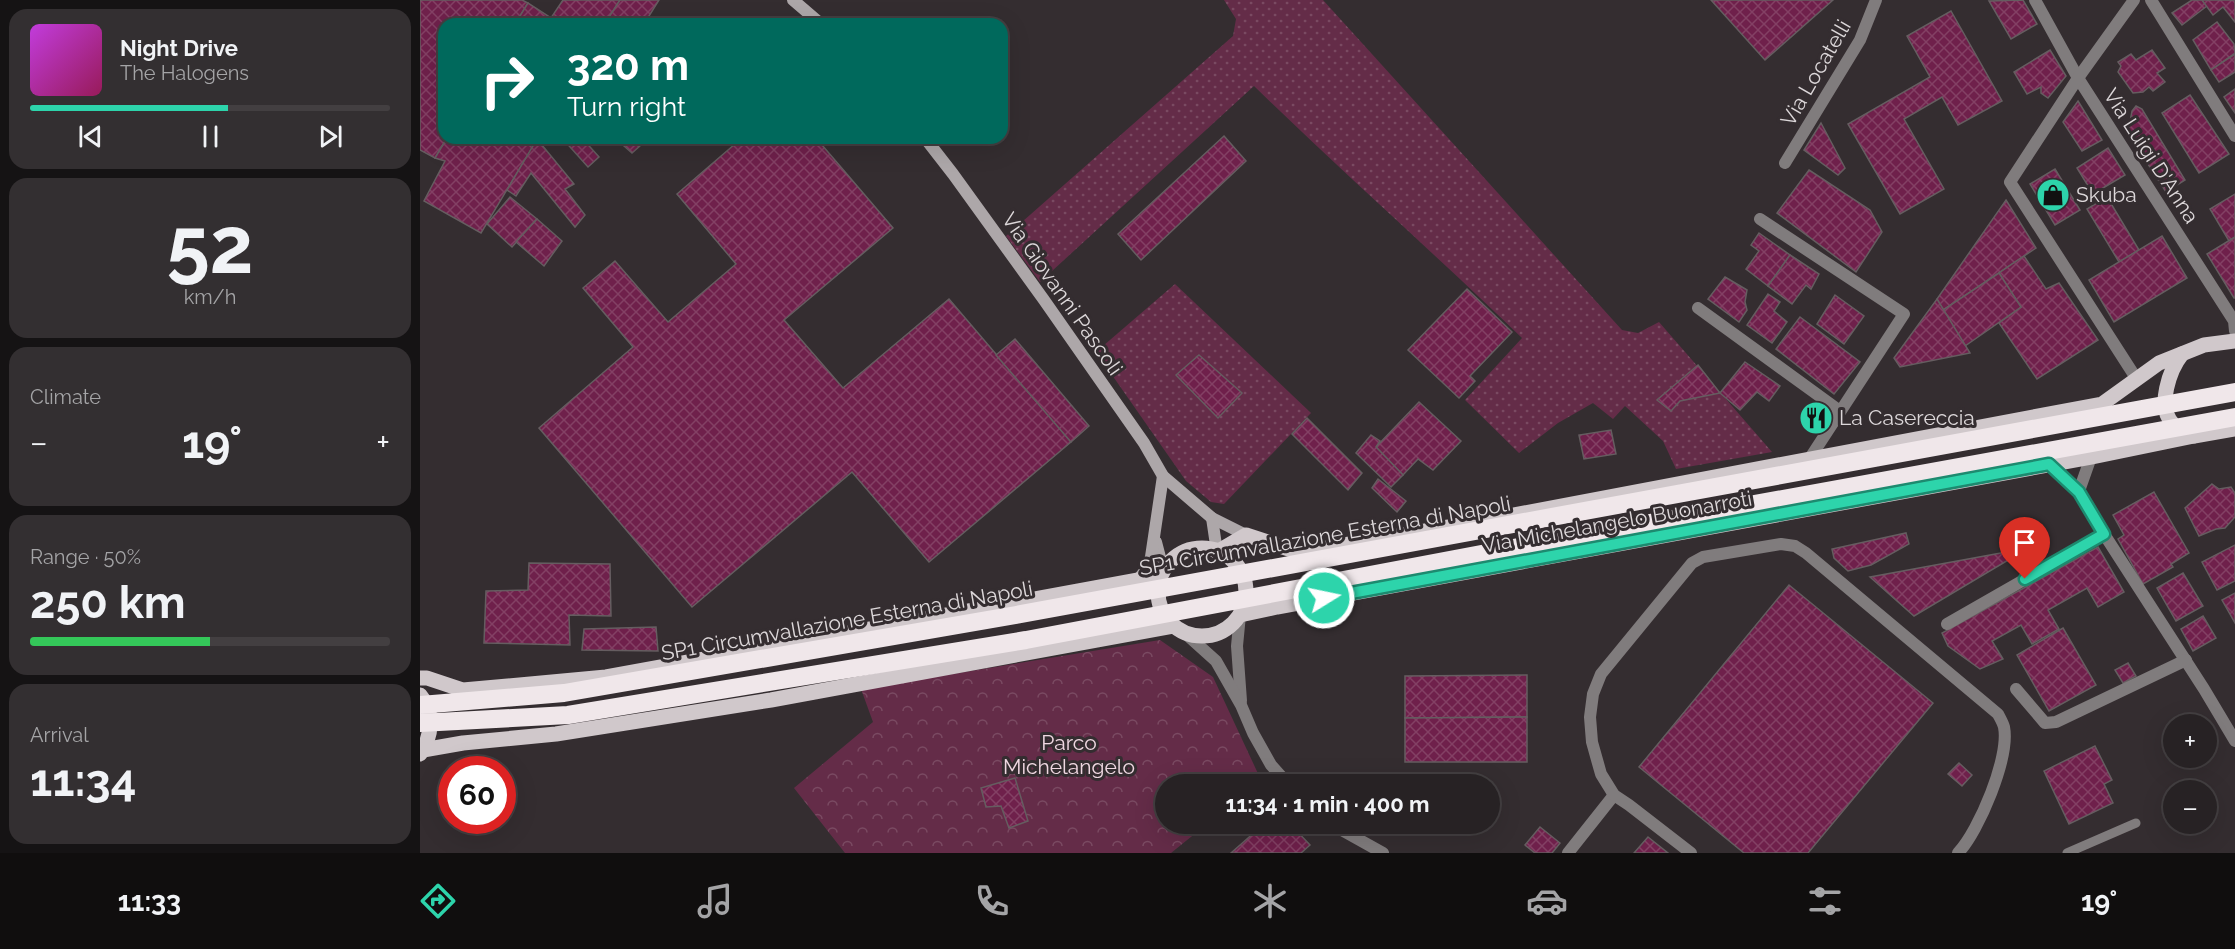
<!DOCTYPE html>
<html lang="en">
<head>
<meta charset="utf-8">
<style>
  :root { --surface:#272224; --page:#332f31; --text:#f1f3f6; --muted:#a4a4a6; --line:#433f41; --accent:#2dd4ab }
  body { margin:0; font-family:Raleway,sans-serif; background:var(--page); color:var(--text); height:100vh; display:flex; flex-direction:column; font-size:22px; white-space:nowrap }
  * { box-sizing:border-box; margin:0 }
  p { font-size:20px; color:var(--muted) }
  .icon { flex:none; width:33px; height:33px; fill:none; stroke:currentColor; stroke-width:2; stroke-linecap:round; stroke-linejoin:round }
  .map { position:relative; flex:1; overflow:hidden }
  .sheet { display:flex; flex-direction:column; gap:9px; padding:9px; background:#151314; width:420px }
  .sheet>* { flex:none }
  .guide { position:absolute; left:18px; top:18px; width:570px; height:126px; border-radius:18px; box-shadow:0 6px 24px #0002,0 0 0 2px var(--line); background:#00695c; color:#fff; overflow:hidden }
  .tools { position:absolute; left:1743px; top:714px; display:grid; gap:12px }
  .tools a { display:grid; place-items:center; width:54px; height:54px; border-radius:50%; background:var(--surface); box-shadow:0 6px 24px #0002,0 0 0 2px var(--line); font-size:30px }
  .speed { position:absolute; left:18px; top:756px; display:flex; gap:12px; font-size:30px; font-weight:700; text-align:center }
  .speed>* { display:grid; place-content:center; width:78px; height:78px; border-radius:50%; background:var(--surface); box-shadow:0 6px 24px #0002,0 0 0 2px var(--line); line-height:1 }
  .speed .limit { border:9px solid #d22; background:#fff; color:#111 }
  .pin { position:absolute; display:grid; place-items:center; width:51px; height:51px; color:#fff; margin:-62px -26px; border-radius:50% 50% 50% 0; rotate:-45deg; box-shadow:0 0 6px #0007 }
  .pin .icon { rotate:45deg }
  .me { position:absolute; width:66px; margin:-33px; rotate:80deg; stroke-linejoin:round; filter:drop-shadow(0 0 4px #0008) }
  .turn { display:flex; align-items:center; gap:21px; height:126px; padding:0 30px; font-size:27px }
  .turn .icon { width:78px; height:78px; stroke-width:2.5 }
  .turn b { display:block; font-size:42px; line-height:51px }
  .big { font-size:45px; font-weight:700; line-height:1.1 }
  .sheet .tile { flex:1; display:flex; flex-direction:column; justify-content:center; gap:9px; min-width:0; padding:0 21px; border-radius:18px; background:var(--page) }
  .sheet .dial { align-items:center; gap:0 }
  .dial b { font-size:78px; line-height:1 }
  .song { display:flex; align-items:center; gap:18px }
  .cover { width:72px; height:72px; border-radius:9px; background:linear-gradient(135deg,hsl(290 70% 55%),hsl(330 70% 35%)) }
  .played { height:6px; border-radius:3px; background:linear-gradient(90deg,var(--accent) 55%,var(--line) 55%) }
  .keys { display:flex; justify-content:space-around; direction:ltr }
  .heat { display:flex; justify-content:space-between; align-items:center; font-size:33px; direction:ltr }
  .charge { height:9px; border-radius:4px; background:linear-gradient(90deg,#34c759 50%,var(--line) 0) }
  .trip { position:absolute; left:735px; top:774px; width:345px; height:60px; border-radius:30px; background:var(--surface); box-shadow:0 6px 24px #0002,0 0 0 2px var(--line); font-weight:700; line-height:60px; text-align:center }
  .tab-bar { display:flex; height:96px; justify-content:space-around; align-items:center; background:#100e0e; color:var(--muted) }
  .tab-bar .icon { width:42px; height:42px }
  .tab-bar .on { color:var(--accent) }
  .tab-bar b { font-size:27px; color:var(--text) }
  main { display:flex; flex:1; min-height:0 }
  .map>svg:first-child { display:block }
  .grass { fill:url(#grass-dots) }
  .forest { fill:url(#forest-crowns) }
  .building { fill:url(#building-cross-hatch); stroke:#655d60; stroke-width:1.5 }
  .lines { fill:none; stroke-linecap:round; stroke-linejoin:round }
  .lane { stroke:#807c7d; stroke-width:9 }
  .street { stroke:#807c7d; stroke-width:12 }
  .secondary { stroke:#ada7a9; stroke-width:12 }
  .primary { stroke:#d0c8cb; stroke-width:15 }
  .highway-bridge { stroke:#f0e7ea; stroke-width:18 }
  .route-casing { stroke:#1d8a6f; stroke-width:15 }
  .route { stroke:#2dd4ab; stroke-width:10 }
  .labels { text-anchor:middle; stroke-width:6; stroke-linejoin:round; paint-order:stroke }
  .street-label { font-size:21px; fill:#dcd7d9; stroke:#342d30 }
  .poi-label { font-size:21px; fill:#dcd7d9; stroke:#342d30; text-anchor:start }
  .park-label { font-size:21px; fill:#efd7e1; stroke:#342d30 }
</style>
</head>
<body>
<main>
<section class="sheet">
<div class="tile">
<div class="song"><i class="cover"></i><div><b>Night Drive</b><p>The Halogens</p></div></div>
<div class="played"></div>
<div class="keys"><svg class="icon" aria-label="previous" viewBox="0 0 24 24"><path d="M18 5L8 12l10 7zM5 5v14"/></svg><svg class="icon" aria-label="pause" viewBox="0 0 24 24"><path d="M8 5v14M16 5v14"/></svg><svg class="icon" aria-label="next" viewBox="0 0 24 24"><path d="M6 5l10 7-10 7zM19 5v14"/></svg></div>
</div>
<div class="tile dial"><b>52</b><p>km/h</p></div>
<div class="tile"><p>Climate</p>
<div class="heat"><a>−</a><b class="big">19°</b><a>+</a></div>
</div>
<div class="tile"><p>Range · 50%</p><b class="big">250 km</b><div class="charge"></div></div>
<div class="tile"><p>Arrival</p><b class="big">11:34</b></div>
</section>
<div class="map">
<svg width="1815" height="853" viewBox="0 0 1815 853">
  <defs>
    <pattern id="grass-dots" width="8" height="8" patternUnits="userSpaceOnUse" patternTransform="scale(1.5)"><rect width="8" height="8" fill="#642c48"/><path d="M2 2h.1M6 6h.1" fill="none" stroke="#7a4a62" stroke-width="1.8" stroke-linecap="round"/></pattern>
    <pattern id="forest-crowns" width="20" height="18" patternUnits="userSpaceOnUse" patternTransform="scale(1.5)"><rect width="20" height="18" fill="#642c48"/><path d="M2 6a3 3 0 1 1 6 0M12 15a3 3 0 1 1 6 0" fill="none" stroke="#7a4a62"/></pattern>
    <pattern id="building-cross-hatch" width="8" height="8" patternUnits="userSpaceOnUse" patternTransform="scale(1.5)"><rect width="8" height="8" fill="#6f204b"/><path d="M0 0l8 8M0 8l8-8" fill="none" stroke="#834064"/></pattern>
  </defs>
  <rect width="100%" height="100%" fill="#342d30"/>
  <g class="grass">
    <path d="M804 0H903L1202 330 1218 333 1239 322 1352 452 1256 469 1243 441 1205 406 1193 419 1173 403 1138 423 1099 453 1045 400 1102 338C1014 253 922 172 834 86L620 282 586 236 813 36 816 19Z"/>
    <path d="M755 284 891 413 804 504 791 502 766 481 676 352Z"/>
  </g>
  <path class="forest" d="M740 640 793 677 841 780 836 784H746V824H787L751 853H425L374 788 453 722 441 689Z"/>
  <g class="building">
    <path d="M0 0H102L108 3 95 24H24V138H27L15 158 0 150Z"/>
    <path d="M143 0H200L185 24H95L108 3 131 18Z"/>
    <path d="M200 0H239L224 24H201L189 17Z"/>
    <path d="M1291 0H1413L1345 60Z"/>
    <path d="M1603 0 1617 24 1591 39 1569 1Z"/>
    <path d="M1772 0H1782L1787 6 1762 25 1752 13Z"/>
    <path d="M1782 0H1815V22L1803 7 1793 15Z"/>
    <path d="M1531 11 1582 101 1538 125 1522 97 1484 119 1524 189 1480 214 1428 124 1510 77 1487 36Z"/>
    <path d="M1797 22 1814 44 1815 53 1791 70 1773 40Z"/>
    <path d="M1630 50 1646 76 1628 98 1621 93V87L1607 94 1594 72Z"/>
    <path d="M1732 50 1745 68 1737 73 1745 82 1733 91 1729 87 1723 92 1713 93 1698 72 1701 66 1698 62 1711 54 1716 60Z"/>
    <path d="M1815 54V72L1799 82 1791 70Z"/>
    <path d="M1815 89V113L1804 97Z"/>
    <path d="M1770 95 1809 154 1779 173 1742 113Z"/>
    <path d="M1658 101 1682 140 1662 151 1643 122Z"/>
    <path d="M1716 106 1722 109 1765 180 1746 192 1708 133 1712 111Z"/>
    <path d="M1401 123 1425 168 1418 175 1384 150Z"/>
    <path d="M804 136 826 161 721 260 698 234Z"/>
    <path d="M27 138H118L61 233 4 201 25 161 15 158Z"/>
    <path d="M142 138H162L179 157 168 167Z"/>
    <path d="M195 138H214L221 145 212 153Z"/>
    <path d="M322 138H396L473 228 364 320 423 388 529 299 651 442 509 562 432 472 272 607 119 428 213 347 163 288 195 261 248 322 316 264 257 194Z"/>
    <path d="M117 139 154 184 145 189 165 215 155 227 111 173 96 196 87 190Z"/>
    <path d="M1688 148 1705 175 1673 194 1657 168Z"/>
    <path d="M1635 169 1660 210 1635 225 1610 184Z"/>
    <path d="M1389 170 1450 210 1462 232 1436 272 1357 213Z"/>
    <path d="M1815 194V237L1809 241 1790 209Z"/>
    <path d="M90 197 117 219 92 247 67 224Z"/>
    <path d="M1687 197 1719 250 1699 262 1667 209Z"/>
    <path d="M1586 200 1616 248 1523 310 1517 299Z"/>
    <path d="M117 219 142 241 124 266 96 242Z"/>
    <path d="M1339 233 1370 255 1348 286 1326 269 1339 251 1331 245Z"/>
    <path d="M1742 236 1767 278 1694 322 1669 280Z"/>
    <path d="M1815 237V298H1814L1787 254Z"/>
    <path d="M1370 255 1399 274 1391 289 1386 285 1372 304 1348 286Z"/>
    <path d="M1604 256 1626 289 1639 283 1678 340 1617 379 1579 323 1601 307 1579 273Z"/>
    <path d="M1579 273 1601 307 1545 346 1523 310Z"/>
    <path d="M1305 277 1327 290 1325 302 1327 310 1319 322 1288 299Z"/>
    <path d="M1047 289 1092 332 1050 376 1055 381 1039 398 988 350Z"/>
    <path d="M1348 294 1360 302 1354 311 1367 322 1352 343 1327 325Z"/>
    <path d="M1415 295 1444 316 1424 344 1397 324Z"/>
    <path d="M1517 299 1550 353 1480 367 1474 358Z"/>
    <path d="M1380 317 1440 362 1414 394 1356 349Z"/>
    <path d="M595 339 669 426 651 442 576 355Z"/>
    <path d="M779 355 822 393 798 418 756 375Z"/>
    <path d="M1325 362 1360 386 1349 401 1337 392 1320 410 1300 393Z"/>
    <path d="M1278 365 1300 393 1260 401 1251 411 1237 400Z"/>
    <path d="M999 402 1041 441 1013 470 998 459 983 475 956 447Z"/>
    <path d="M887 418 942 473 928 490 872 434Z"/>
    <path d="M1191 430 1196 454 1164 459 1159 435Z"/>
    <path d="M951 435 960 441 956 447 983 475 971 487 936 453Z"/>
    <path d="M958 479 986 501 977 512 952 488Z"/>
    <path d="M1792 484 1799 489 1811 487 1815 493V517L1805 528 1796 529 1779 536 1765 508Z"/>
    <path d="M1734 492 1769 553 1751 564 1753 567 1723 584 1698 539 1704 535 1693 515Z"/>
    <path d="M1486 533 1489 544 1451 565 1428 571 1414 558 1412 549Z"/>
    <path d="M1815 545V581L1797 590 1782 562Z"/>
    <path d="M1678 547 1704 592 1678 607 1667 588 1628 610 1639 629 1612 644 1601 625 1572 641 1583 659 1560 669 1528 646 1522 633Z"/>
    <path d="M1592 551 1590 559 1494 616 1450 577Z"/>
    <path d="M109 563 190 564 191 616 149 615 150 645 64 643 66 591 108 590Z"/>
    <path d="M1763 573 1783 606 1756 621 1737 588Z"/>
    <path d="M1369 585 1513 703 1388 853H1324L1219 767Z"/>
    <path d="M1815 593V623L1802 600Z"/>
    <path d="M1783 616 1796 638 1773 651 1761 629Z"/>
    <path d="M236 627 238 651 162 650 164 629Z"/>
    <path d="M1643 628 1676 685 1629 711 1597 655Z"/>
    <path d="M1708 663 1716 676 1703 683 1695 670Z"/>
    <path d="M1107 675V717L985 718V676Z"/>
    <path d="M1107 717V762H985V718Z"/>
    <path d="M1675 746 1692 780 1684 784 1693 803 1649 824 1624 771Z"/>
    <path d="M1539 763 1552 775 1542 786 1528 774Z"/>
    <path d="M595 778 608 821 589 828 581 806 566 807 561 788Z"/>
    <path d="M844 824 850 829 872 826 890 845 881 853H811Z"/>
    <path d="M1120 827 1140 843 1132 853H1115L1105 845Z"/>
    <path d="M1228 837 1248 853H1214Z"/>
  </g>
  <g class="lines">
    <path class="lane" d="M1647 853 1716 823"/>
    <g class="street">
      <path d="M1615 0 1658 78 1814 321 1815 331"/>
      <path d="M1714 0 1658 78 1590 182 1716 378"/>
      <path d="M1731 0 1815 136"/>
      <path d="M1365 163 1440 40 1456 0"/>
      <path d="M1340 219 1484 314 1390 458"/>
      <path d="M1278 308 1420 411"/>
      <path d="M1629 464 1659 491 1684 534 1784 689 1815 741"/>
      <path d="M1659 491 1671 457"/>
      <path d="M820 615 817 646 821 701"/>
      <path d="M1527 624 1684 534"/>
      <path d="M766 634 796 661 821 705 833 733 851 765 868 784"/>
      <path d="M1596 689 1625 723 1636 722 1766 660"/>
      <path d="M911 824 963 853"/>
      <path d="M1148 853 1194 795"/>
      <path d="M1271 853 1209 805 1194 795 1181 774 1172 742 1170 717 1173 694 1181 674 1272 563 1283 557 1361 544 1375 546 1386 553 1578 714C1580 718 1583 723 1584 727 1590 757 1559 831 1538 853"/>
    </g>
    <g class="secondary">
      <path d="M373 0 401 24"/>
      <path d="M505 138 533 174 624 300 724 443 743 476 792 518 826 535"/>
      <path d="M792 518 797 552"/>
      <path d="M736 542 743 569"/>
      <path d="M718 580 728 567 731 557 743 476"/>
    </g>
    <g class="primary">
      <path d="M1762 354C1750 369 1736 407 1753 424 1759 430 1767 433 1774 436L1815 429"/>
      <circle cx="782" cy="592" r="44"/>
      <path d="M797 552 826 535 869 549 889 551 1046 524 1682 404 1739 363 1784 345 1815 341"/>
      <path d="M820 615 857 607 1671 457 1774 436"/>
      <path d="M0 678H7L43 690 186 677 740 576"/>
      <path d="M0 695C15 712 12 737 0 754"/>
      <path d="M3 750 43 743 136 734 351 700 753 626"/>
    </g>
    <g class="highway-bridge">
      <path d="M0 705 144 693 596 615 1815 392"/>
      <path d="M0 723 148 715 606 640 1125 542 1815 417"/>
    </g>
  </g>
  <g class="lines">
    <defs>
      <path id="route" d="M904 598 1629 464 1659 492 1684 534 1605 579"/>
    </defs>
    <use href="#route" class="route-casing"/>
    <use href="#route" class="route"/>
  </g>
  <defs>
    <symbol id="shop-disc" viewBox="-11 -11 22 22"><circle r="9.5" fill="#2dd4ab" stroke="#342d30"/><path d="M-5-2.5h2.3a2.7 3.5 0 0 1 5.4 0H5L5.5 6h-11ZM-1.5-2.5h3a1.5 2.3 0 0 0-3 0Z" fill="#111"/></symbol>
    <symbol id="restaurant-disc" viewBox="-11 -11 22 22"><circle r="9.5" fill="#2dd4ab" stroke="#342d30"/><path d="M-5-6h1v4h1v-4h1v4h1v-4h1v5L-1.5 .5V6h-2V.5L-5-1ZM5-6V6H3V1.5H1.5Q1.5-4 5-6Z" fill="#111"/></symbol>
  </defs>
  <g fill-rule="evenodd">
    <use href="#shop-disc" x="1614" y="176" width="38" height="38"/>
    <use href="#restaurant-disc" x="1377" y="399" width="38" height="38"/>
  </g>
  <g class="labels">
    <g class="street-label">
      <text transform="translate(1396 73) rotate(-60)" y="7">Via Locatelli</text>
      <text transform="translate(1731 156) rotate(57)" y="7">Via Luigi D'Anna</text>
      <text transform="translate(642 294) rotate(55)" y="7">Via Giovanni Pascoli</text>
      <text transform="translate(1197 522) rotate(-10)" y="7">Via Michelangelo Buonarroti</text>
      <text transform="translate(905 536) rotate(-10)" y="7">SP1 Circumvallazione Esterna di Napoli</text>
      <text transform="translate(427 621) rotate(-10)" y="7">SP1 Circumvallazione Esterna di Napoli</text>
    </g>
    <g class="poi-label">
      <text x="1656" y="202">Skuba</text>
      <text x="1419" y="425">La Casereccia</text>
    </g>
    <g class="park-label">
      <text x="649" y="750">Parco<tspan x="649" dy="24">Michelangelo</tspan></text>
    </g>
  </g>
</svg>
<div class="tools">
<a>+</a>
<a>−</a>
</div>
<div class="speed"><div class="limit">60</div></div>
<div class="pin" style="left:1605px;top:579px;background:#d93025"><svg class="icon" aria-label="arrive" viewBox="0 0 24 24"><path d="M6 21V4h12l-3 4 3 4H6"/></svg></div>
<svg class="me" style="left:904px;top:598px" viewBox="-20 -20 40 40"><circle r="17" fill="#2dd4ab" stroke="#fff" stroke-width="3"/><path d="M0-11L8 9 0 5-8 9z" fill="#fff"/></svg>
<div class="trip">11:34 · 1 min · 400 m</div>
<div class="guide">
<div class="turn"><svg class="icon" aria-label="right" viewBox="0 0 24 24"><path d="M7 20v-9h11M14 6l5 5-5 5"/></svg><div><b>320 m</b>Turn right</div></div>
</div>
</div>
</main>
<nav class="tab-bar">
<b>11:33</b>
<svg class="icon on" aria-label="directions" viewBox="0 0 24 24"><path d="M12 3l9 9-9 9-9-9zM9 14v-3h6M13 9l2 2-2 2"/></svg>
<svg class="icon" aria-label="music" viewBox="0 0 24 24"><path d="M9 18V5l10-2v13"/><circle cx="6" cy="18" r="3"/><circle cx="16" cy="16" r="3"/></svg>
<svg class="icon" aria-label="phone" viewBox="0 0 24 24"><path d="M5 4h4l2 5-3 2q2 4 5 5l2-3 5 2v4C11 20 4 13 5 4z"/></svg>
<svg class="icon" aria-label="climate" viewBox="0 0 24 24"><path d="M12 3v18M4 7l16 10M4 17L20 7"/></svg>
<svg class="icon" aria-label="car" viewBox="0 0 24 24"><path d="M5 17H2v-5l4-1 3-4h7l3 4 3 1v5h-3M9 17h6M6 11h13"/><circle cx="7" cy="17" r="2"/><circle cx="17" cy="17" r="2"/></svg>
<svg class="icon" aria-label="filters" viewBox="0 0 24 24"><path d="M4 7h16M4 17h16"/><circle cx="9" cy="7" r="2"/><circle cx="15" cy="17" r="2"/></svg>
<b>19°</b>
</nav>
</body>
</html>
